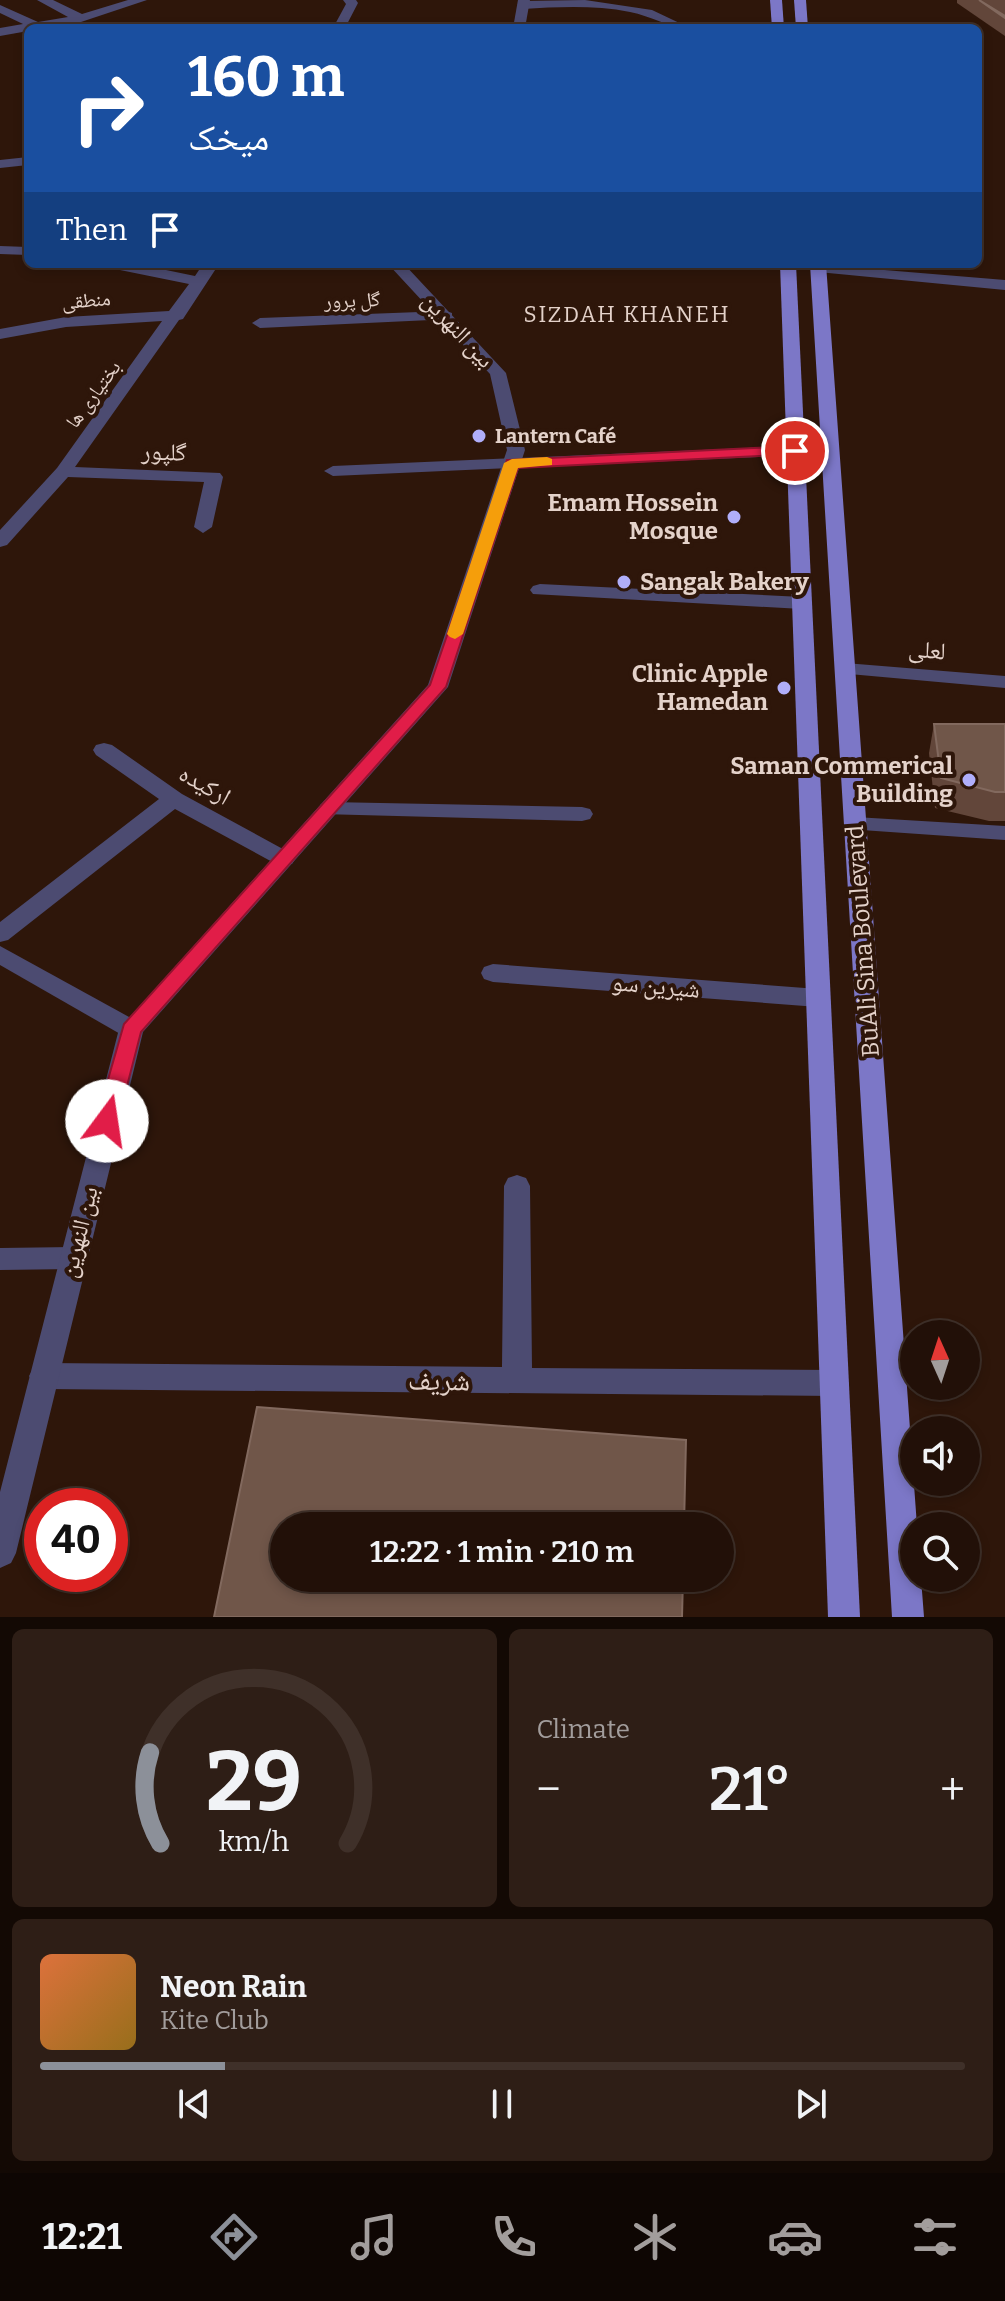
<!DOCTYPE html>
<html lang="en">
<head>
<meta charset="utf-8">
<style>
  :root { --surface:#221008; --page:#2e1e16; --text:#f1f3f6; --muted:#a29d9c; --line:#3f3029; --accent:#8c9099 }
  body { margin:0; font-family:Bitter,"Noto Naskh Arabic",serif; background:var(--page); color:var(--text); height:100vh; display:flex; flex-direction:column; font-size:30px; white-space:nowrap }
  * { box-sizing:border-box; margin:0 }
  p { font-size:26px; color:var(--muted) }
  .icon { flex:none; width:44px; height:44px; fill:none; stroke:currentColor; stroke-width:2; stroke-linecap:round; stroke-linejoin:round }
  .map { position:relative; height:1617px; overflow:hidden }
  .details { display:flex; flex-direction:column; gap:12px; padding:12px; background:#130904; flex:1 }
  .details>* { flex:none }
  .top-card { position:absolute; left:24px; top:24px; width:958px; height:244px; border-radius:12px; box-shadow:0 4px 12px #0003,0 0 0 2px var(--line); background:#1a4fa0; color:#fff; overflow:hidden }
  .needle { width:52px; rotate:357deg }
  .controls { position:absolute; left:900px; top:1320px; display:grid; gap:16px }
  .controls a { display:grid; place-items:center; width:80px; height:80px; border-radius:50%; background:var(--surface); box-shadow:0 4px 12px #0003,0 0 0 2px var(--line); font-size:40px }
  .speed { position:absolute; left:24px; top:1488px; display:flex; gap:16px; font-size:40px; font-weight:700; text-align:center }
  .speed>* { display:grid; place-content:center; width:104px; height:104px; border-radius:50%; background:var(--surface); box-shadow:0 4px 12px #0003,0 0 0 2px var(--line); line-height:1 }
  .speed .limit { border:12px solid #d22; background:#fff; color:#111 }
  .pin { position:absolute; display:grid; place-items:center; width:68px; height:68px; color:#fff; margin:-34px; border:4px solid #fff; border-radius:50%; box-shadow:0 2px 8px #0007 }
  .me { position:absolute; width:88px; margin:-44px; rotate:14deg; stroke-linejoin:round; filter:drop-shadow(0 0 6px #0008) }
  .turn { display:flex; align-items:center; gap:28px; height:168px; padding:0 32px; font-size:36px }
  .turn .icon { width:104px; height:104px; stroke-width:2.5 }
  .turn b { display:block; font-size:56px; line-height:68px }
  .then { display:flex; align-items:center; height:76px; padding:0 32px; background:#0003; gap:16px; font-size:30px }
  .big { font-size:60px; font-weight:600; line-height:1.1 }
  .details .tile { flex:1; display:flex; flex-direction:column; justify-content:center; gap:12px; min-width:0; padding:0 28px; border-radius:12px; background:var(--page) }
  .details .dial { align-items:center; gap:0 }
  .dial svg { height:208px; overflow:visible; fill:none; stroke:var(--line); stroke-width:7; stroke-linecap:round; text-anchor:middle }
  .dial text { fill:var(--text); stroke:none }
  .song { display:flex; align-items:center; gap:24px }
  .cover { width:96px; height:96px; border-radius:12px; background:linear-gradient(135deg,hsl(20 70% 55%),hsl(40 70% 35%)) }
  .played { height:8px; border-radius:4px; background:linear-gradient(90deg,var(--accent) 20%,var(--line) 20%) }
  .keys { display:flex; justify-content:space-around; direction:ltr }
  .heat { display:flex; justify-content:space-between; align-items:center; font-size:44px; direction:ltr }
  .details .tiles { flex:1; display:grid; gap:12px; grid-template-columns:1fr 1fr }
  .tile:last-child { grid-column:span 2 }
  .trip { position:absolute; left:270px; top:1512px; width:464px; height:80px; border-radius:40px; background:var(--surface); box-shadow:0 4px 12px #0003,0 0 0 2px var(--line); font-weight:600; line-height:80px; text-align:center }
  .dock { display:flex; height:128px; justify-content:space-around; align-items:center; background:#0e0603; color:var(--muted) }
  .dock .icon { width:56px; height:56px }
  .dock .on { color:var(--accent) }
  .dock b { font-size:36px; color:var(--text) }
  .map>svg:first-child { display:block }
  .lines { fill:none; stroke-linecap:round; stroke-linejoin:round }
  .service { fill:#4c4b71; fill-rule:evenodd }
  .minor { fill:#4c4b71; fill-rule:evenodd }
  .tertiary { fill:#4c4b71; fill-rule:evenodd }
  .primary { fill:#7c77c7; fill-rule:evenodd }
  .wall { fill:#62463a }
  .building { fill:#705649; stroke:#82695e; stroke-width:2 }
  .route { fill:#e11d48; stroke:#92132f; stroke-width:2 }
  .slow { fill:#f59e0b }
  .poi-dot { fill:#b0aefa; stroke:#2e160a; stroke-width:3 }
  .labels { text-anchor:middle; stroke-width:8; stroke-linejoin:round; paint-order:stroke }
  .far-street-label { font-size:20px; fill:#e4d2ca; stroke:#2e160a }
  .far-poi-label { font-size:20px; font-weight:bold; fill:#e4d2ca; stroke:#2e160a; text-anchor:start }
  .far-neighbourhood-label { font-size:22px; letter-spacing:2px; fill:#e4d2ca; stroke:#2e160a }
  .street-label { font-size:24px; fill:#e4d2ca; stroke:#2e160a }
  .poi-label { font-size:24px; font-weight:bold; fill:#e4d2ca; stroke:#2e160a; text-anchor:end }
  .near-street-label { font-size:28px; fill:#e4d2ca; stroke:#2e160a }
</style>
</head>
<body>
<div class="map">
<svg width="1005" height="1617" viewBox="0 0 1005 1617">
  <rect width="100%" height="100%" fill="#2e160a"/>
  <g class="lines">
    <path class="service" d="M585 0 652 10 690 28C669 28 651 16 630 12 595 5 558 7 523 9L517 5 523 1Z"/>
    <g class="minor">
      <path d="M37 0H53L82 14 128 0H147L81 22 28 28V31L0 36V28L23 24 0 13V5L38 22 68 17Z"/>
      <path d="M343 0H356L358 3 345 28H333L346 4Z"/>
      <path d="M28 157V165L0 168V160Z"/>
      <path d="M0 246 28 247V255L0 254Z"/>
      <path d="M107 264H137L195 276 203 264H219L183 319 179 320 75 467 220 473 223 477 212 527 203 533 194 527 204 482 68 477 7 545 0 547V530L57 468 162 321 66 327 0 339V329L66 317 169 311 189 284 115 269Z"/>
      <path d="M812 264 1005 280V290L818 272 813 270Z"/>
      <path d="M446 311 452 313V319L260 328 252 323 260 318Z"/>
      <path d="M795 446 804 451 801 455 333 476 324 471 333 466Z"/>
      <path d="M540 584 802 597 812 603 802 609 533 594 530 590 533 586Z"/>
      <path d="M845 663 1005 676V688L838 673 835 669 838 665Z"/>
      <path d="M104 743 112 745 182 794 292 854 295 859 292 864H276L175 809 8 940 0 942V922L159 799 96 755 93 750 96 745Z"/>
      <path d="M329 802 582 807 590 809 593 814 590 819 582 821 321 814 318 809 321 804Z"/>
      <path d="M855 817 1005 826V840L847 829 844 824 847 819Z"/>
      <path d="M0 946 140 1023 143 1029 140 1035 131 1038 122 1035 0 965Z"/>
      <path d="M493 964 818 989 827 992 830 998 827 1004 818 1007 493 982 484 979 481 973 484 967Z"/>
      <path d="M517 1175 526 1178 530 1186 532 1368 834 1370 844 1374 849 1383 844 1392 834 1396 44 1389 34 1385 29 1376 34 1367 44 1363 502 1367 504 1186 508 1178Z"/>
      <path d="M73 1247 83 1250 87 1258 83 1266 73 1269 0 1270V1248Z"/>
    </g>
    <g class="tertiary">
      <path d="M518 0H530L525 28H513Z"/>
      <path d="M388 264H404L506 373 525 450 448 687 143 1032 16 1553 11 1563 0 1568V1492L119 1029 428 685 507 450 490 374Z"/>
    </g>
    <g class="primary">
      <path d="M770 0H782L784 28H772Z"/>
      <path d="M794 0H806L808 28H796Z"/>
      <path d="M780 264H796L860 1617H828Z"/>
      <path d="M810 264H826L917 1526H914V1578H921L924 1617H892Z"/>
    </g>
  </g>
  <g class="wall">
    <path d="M957 0H1005V36L957 3Z"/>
    <path d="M934 724H1005V821H989L935 808 929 753Z"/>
  </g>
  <g class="building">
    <path d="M979 0 1005 16V18Z"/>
    <path d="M934 724H1005V792H995L941 778Z"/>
    <path d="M257 1407 686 1440 684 1526H284V1578H683L682 1617H214Z"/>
  </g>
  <path class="route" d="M795 446 801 448V454L518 468 446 687 141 1032 118 1121 115 1127 107 1129 99 1127 96 1121 124 1024 430 685 507 460Z"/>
  <path class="slow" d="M547 457 552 459V465L518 468 463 634 455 639 450 637 447 634 504 463 512 459Z"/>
  <g class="poi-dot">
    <circle cx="479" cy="436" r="8"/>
    <circle cx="734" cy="517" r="8"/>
    <circle cx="624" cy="582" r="8"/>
    <circle cx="784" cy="688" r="8"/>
    <circle cx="969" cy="780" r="8"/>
  </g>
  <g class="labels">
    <g class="far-street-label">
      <text transform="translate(86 300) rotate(-5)" y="7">منطقی</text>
      <text transform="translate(352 300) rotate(-2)" y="7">گل پرور</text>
      <text transform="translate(93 394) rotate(-54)" y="7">بختیاری ها</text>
    </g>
    <g class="far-poi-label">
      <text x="495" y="443">Lantern Café</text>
    </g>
    <g class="far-neighbourhood-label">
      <text x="627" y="322">SIZDAH KHANEH</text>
    </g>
    <g class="street-label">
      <text transform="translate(458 330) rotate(47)" y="8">بین النهرین</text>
      <text transform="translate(164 452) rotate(2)" y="8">گلپور</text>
      <text transform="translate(927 650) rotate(5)" y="8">لعلی</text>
      <text transform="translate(205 785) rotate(30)" y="8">ارکیده</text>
      <text transform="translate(863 941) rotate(-94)" y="8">BuAli Sina Boulevard</text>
      <text transform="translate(656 986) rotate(5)" y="8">شیرین سو</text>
      <text transform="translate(79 1232) rotate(-76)" y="8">بین النهرین</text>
    </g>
    <g class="poi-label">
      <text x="718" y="511">Emam Hossein<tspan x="718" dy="28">Mosque</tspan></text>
      <text x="640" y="590" text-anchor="start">Sangak Bakery</text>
      <text x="768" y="682">Clinic Apple<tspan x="768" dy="28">Hamedan</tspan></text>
      <text x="953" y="774">Saman Commerical<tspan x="953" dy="28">Building</tspan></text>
    </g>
    <g class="near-street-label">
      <text transform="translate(439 1380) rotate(1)" y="10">شریف</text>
    </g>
  </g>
</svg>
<div class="controls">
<a><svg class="needle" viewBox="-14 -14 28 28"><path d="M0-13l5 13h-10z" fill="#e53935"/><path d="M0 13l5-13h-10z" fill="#a29d9c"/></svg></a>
<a><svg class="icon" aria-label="sound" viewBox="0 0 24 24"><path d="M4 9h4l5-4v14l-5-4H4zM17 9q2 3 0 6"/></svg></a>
<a><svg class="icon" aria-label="search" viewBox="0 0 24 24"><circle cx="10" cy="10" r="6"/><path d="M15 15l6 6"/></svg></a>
</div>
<div class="speed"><div class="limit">40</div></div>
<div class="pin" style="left:795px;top:451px;background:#d93025"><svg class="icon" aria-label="arrive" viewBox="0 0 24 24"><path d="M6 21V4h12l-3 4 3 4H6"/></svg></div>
<svg class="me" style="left:107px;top:1121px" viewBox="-20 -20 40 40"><circle r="19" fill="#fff"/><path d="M0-13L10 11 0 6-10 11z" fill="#e11d48"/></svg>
<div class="trip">12:22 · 1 min · 210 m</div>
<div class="top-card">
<div class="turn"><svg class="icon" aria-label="right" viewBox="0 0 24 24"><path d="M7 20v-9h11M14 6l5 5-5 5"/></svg><div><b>160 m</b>میخک</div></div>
<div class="then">Then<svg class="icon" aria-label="arrive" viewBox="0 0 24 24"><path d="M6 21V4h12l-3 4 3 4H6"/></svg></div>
</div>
</div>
<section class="details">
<div class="tiles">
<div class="tile dial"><svg viewBox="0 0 100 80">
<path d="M14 69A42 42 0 1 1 86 69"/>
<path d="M14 69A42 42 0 0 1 10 34" stroke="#8c9099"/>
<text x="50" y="56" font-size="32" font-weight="700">29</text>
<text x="50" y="72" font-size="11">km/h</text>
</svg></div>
<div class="tile"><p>Climate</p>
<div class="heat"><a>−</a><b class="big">21°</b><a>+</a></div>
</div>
<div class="tile">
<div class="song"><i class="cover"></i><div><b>Neon Rain</b><p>Kite Club</p></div></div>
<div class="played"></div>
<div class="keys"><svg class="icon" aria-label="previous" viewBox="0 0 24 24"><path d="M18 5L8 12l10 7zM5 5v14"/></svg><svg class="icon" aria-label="pause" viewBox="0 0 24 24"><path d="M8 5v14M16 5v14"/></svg><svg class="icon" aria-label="next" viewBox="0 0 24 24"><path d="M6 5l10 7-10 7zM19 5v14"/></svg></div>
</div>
</div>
</section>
<nav class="dock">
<b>12:21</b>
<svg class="icon on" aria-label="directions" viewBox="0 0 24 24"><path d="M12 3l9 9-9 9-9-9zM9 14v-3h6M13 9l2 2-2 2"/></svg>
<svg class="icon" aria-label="music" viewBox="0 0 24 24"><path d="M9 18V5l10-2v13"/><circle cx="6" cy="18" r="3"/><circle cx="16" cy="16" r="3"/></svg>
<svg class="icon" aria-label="phone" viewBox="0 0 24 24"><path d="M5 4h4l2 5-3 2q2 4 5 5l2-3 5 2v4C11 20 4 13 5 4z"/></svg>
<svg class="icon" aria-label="climate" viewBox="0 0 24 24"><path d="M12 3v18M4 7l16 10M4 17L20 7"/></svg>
<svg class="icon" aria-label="car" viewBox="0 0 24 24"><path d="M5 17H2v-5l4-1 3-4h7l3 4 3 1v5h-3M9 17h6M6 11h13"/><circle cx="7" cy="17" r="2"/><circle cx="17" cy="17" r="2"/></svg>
<svg class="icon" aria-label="filters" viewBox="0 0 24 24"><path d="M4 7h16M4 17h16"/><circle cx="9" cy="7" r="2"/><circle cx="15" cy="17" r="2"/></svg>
</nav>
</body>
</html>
